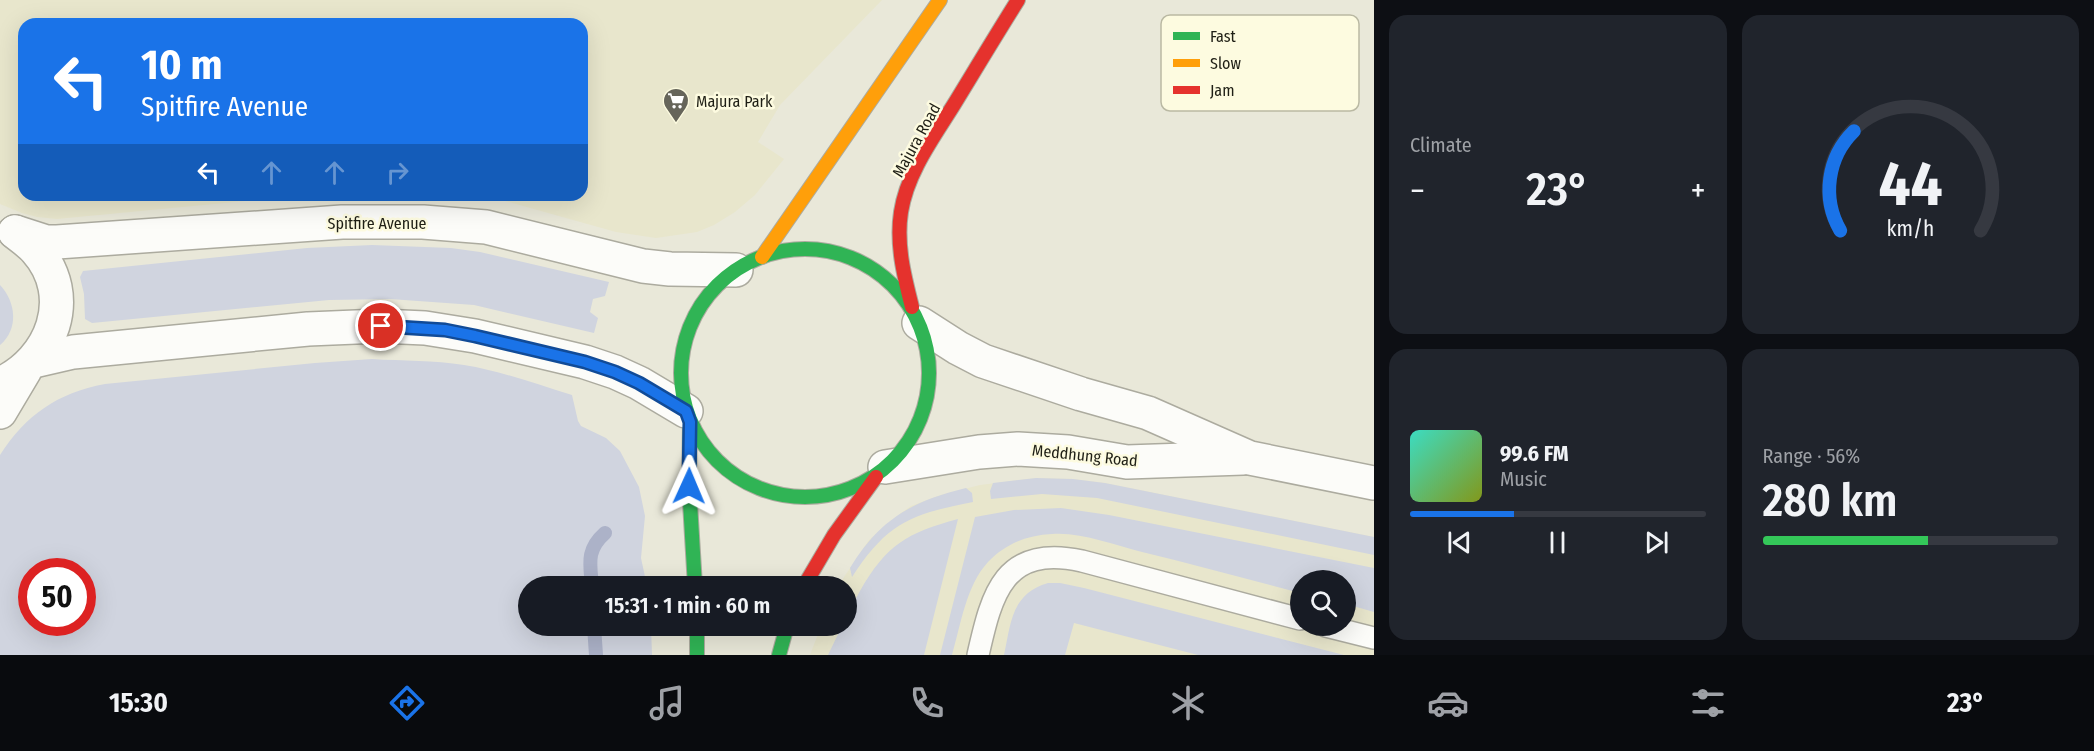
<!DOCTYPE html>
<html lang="en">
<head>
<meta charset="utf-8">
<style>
  :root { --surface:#171b24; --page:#20242c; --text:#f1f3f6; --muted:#9ea1a6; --line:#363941; --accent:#1a73e8 }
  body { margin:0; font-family:"Fira Sans Condensed",sans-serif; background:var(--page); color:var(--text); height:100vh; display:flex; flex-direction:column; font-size:22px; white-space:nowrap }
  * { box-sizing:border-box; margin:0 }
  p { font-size:20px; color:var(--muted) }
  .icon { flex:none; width:33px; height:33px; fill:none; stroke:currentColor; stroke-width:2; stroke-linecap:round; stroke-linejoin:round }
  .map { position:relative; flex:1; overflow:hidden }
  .details { display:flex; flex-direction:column; gap:15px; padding:15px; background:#0d0f14; width:720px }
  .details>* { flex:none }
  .top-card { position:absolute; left:18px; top:18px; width:570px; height:183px; border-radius:18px; box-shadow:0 6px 24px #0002; background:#1a73e8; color:#fff; overflow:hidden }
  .fabs { position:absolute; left:1290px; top:570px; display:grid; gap:12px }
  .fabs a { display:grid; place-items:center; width:66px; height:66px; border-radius:50%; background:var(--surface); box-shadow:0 6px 24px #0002; font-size:30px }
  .speed { position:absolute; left:18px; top:558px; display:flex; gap:12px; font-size:30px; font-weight:700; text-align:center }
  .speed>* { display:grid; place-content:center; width:78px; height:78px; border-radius:50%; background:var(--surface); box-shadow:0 6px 24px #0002; line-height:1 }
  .speed .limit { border:9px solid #d22; background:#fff; color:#111 }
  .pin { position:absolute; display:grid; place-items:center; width:51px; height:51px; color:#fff; margin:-26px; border:3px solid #fff; border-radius:50%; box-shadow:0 2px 6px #0007 }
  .me { position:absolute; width:66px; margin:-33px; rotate:1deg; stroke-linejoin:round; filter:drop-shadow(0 0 4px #0008) }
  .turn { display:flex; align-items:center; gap:21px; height:126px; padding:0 24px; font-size:27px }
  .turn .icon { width:78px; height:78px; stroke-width:2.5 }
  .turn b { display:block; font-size:42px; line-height:51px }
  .lanes { display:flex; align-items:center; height:57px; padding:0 24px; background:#0003; justify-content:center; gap:30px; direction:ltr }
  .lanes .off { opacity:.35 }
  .big { font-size:45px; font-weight:600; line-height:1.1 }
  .details .tile { flex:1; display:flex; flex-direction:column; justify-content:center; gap:9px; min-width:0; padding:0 21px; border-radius:18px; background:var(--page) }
  .details .dial { align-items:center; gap:0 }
  .dial svg { height:156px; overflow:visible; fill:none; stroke:var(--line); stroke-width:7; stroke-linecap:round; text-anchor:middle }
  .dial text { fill:var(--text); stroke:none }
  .song { display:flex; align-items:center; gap:18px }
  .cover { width:72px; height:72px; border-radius:9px; background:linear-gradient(135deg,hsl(170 70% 55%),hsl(70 70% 35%)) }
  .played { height:6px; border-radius:3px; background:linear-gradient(90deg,var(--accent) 35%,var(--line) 35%) }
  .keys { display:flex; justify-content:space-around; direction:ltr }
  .heat { display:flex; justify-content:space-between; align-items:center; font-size:33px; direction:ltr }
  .charge { height:9px; border-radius:4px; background:linear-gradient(90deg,#34c759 56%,var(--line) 0) }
  .details .tiles { flex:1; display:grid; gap:15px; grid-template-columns:repeat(2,1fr) }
  .trip { position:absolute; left:518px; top:576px; width:339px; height:60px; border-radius:30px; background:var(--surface); box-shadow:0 6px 24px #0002; font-weight:600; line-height:60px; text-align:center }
  .menu { display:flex; height:96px; justify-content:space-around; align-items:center; background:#090b0e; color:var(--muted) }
  .menu .icon { width:42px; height:42px }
  .menu .on { color:var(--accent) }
  .menu b { font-size:27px; color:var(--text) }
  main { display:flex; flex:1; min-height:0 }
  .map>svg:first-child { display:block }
  .built { fill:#e8e6cc; fill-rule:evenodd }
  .green { fill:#d0d4df; fill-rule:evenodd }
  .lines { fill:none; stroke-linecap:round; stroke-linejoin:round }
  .stream { stroke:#acb2c8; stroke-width:14 }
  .lane-casing { stroke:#acab9f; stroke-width:24 }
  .street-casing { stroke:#acab9f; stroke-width:36 }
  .fast-casing { stroke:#acab9f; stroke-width:16 }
  .slow-casing { stroke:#acab9f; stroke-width:16 }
  .jam-casing { stroke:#acab9f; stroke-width:16 }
  .lane { stroke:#fcfcf9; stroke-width:21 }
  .street { stroke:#fcfcf9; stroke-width:33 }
  .fast { stroke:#30b455; stroke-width:14 }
  .slow { stroke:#ff9f0a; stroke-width:14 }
  .jam { stroke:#e5322d; stroke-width:14 }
  .route-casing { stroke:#114b97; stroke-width:15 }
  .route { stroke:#1a73e8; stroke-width:10 }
  .labels { text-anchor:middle; stroke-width:5; stroke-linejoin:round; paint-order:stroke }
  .poi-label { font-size:16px; fill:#1f1f15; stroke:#fdfbe0; text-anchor:start }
  .street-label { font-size:16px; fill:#1f1f15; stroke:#fdfbe0 }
  .key { fill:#fdfbe0; stroke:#bab9a3; stroke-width:1.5 }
  .key-label { font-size:16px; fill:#1f1f15 }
</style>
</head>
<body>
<main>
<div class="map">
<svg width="1374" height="655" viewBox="0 0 1374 655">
  <rect width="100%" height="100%" fill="#e9e8d9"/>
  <g class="built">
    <path d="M0 0H882L780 105 758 142 784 159 755 195 735 212 714 225 697 232 656 238 616 232 505 201 484 197 452 195H582V24H24V195H307L57 219 37 217 22 213 0 204Z"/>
    <path d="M1036 478 1073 479 1105 483 1374 537V655H810L821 626H846V586H838L869 540 901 513 911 506 941 495 980 485ZM1300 580H1346V626H1300Z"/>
  </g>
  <g class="green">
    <path d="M372 245 451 248 480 252 609 282 605 296 593 299 590 312 598 318 594 333 474 305 390 299 329 300 92 323 85 319 84 294 80 277 83 271 307 248Z"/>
    <path d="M0 285C16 302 19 329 0 345Z"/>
    <path d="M372 359C403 361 434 360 464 365 501 371 536 384 572 395L578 421 581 426 606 438 620 451 639 487 645 516 641 558 647 586H528V626H651L652 655H0V455C26 415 57 393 105 384L315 363ZM32 572H82V622H32Z"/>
    <path d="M1036 478 1073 479 1105 483 1374 537V555L1097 498 1042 494 991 499 990 491 993 483Z"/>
    <path d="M966 488 972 493 973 502C911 514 887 523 852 577L850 568C880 519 912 501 966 488Z"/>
    <path d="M1061 508 1109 515 1374 568V612L1346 604V580H1300V593C1248 579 1195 565 1142 552 1113 545 1082 532 1052 534 1027 535 1005 544 988 562 966 586 961 624 952 655H940L975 517 1014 510Z"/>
    <path d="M958 519 924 655H828L842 626H846C846 613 854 602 860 591 887 544 907 533 958 519Z"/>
    <path d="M1048 583H1060L1084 588 1344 655H1198L1074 623 1065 655H1004C1011 623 1011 594 1048 583Z"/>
  </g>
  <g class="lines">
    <g class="stream">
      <path d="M592 586C590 563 586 550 605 533"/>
      <path d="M594 626 596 655"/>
    </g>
    <defs>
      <g id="lane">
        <path d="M1326 626 1374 638"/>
        <path d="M978 655C992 593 1004 544 1082 561L1300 619"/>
      </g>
      <g id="street">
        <path d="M15 232 46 242H57L342 222H423L486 227 643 266 670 269 736 270"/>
        <path d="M919 323 958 348 983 361 1081 394 1148 413 1250 458 1374 483"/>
        <path d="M34 361 73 352 308 329 380 326 425 328 475 336 585 362 615 372 639 383 686 411"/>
        <path d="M0 384C52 361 77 296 36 250 30 243 22 238 15 232"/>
        <path d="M0 412 25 370"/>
        <path d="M885 467 979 452 1018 449 1068 452 1127 462 1243 458"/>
      </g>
      <g id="fast">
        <circle cx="805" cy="373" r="124"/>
        <path d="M690 422 689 486 695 586"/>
        <path d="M697 626V655"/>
        <path d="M779 655 787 626"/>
      </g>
      <path id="slow" d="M762 257 940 0"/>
      <g id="jam">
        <path d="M912 307C904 276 896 244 901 212 907 173 933 138 953 106 975 70 996 35 1018 0"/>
        <path d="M804 586 834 535 876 477"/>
      </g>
    </defs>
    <use href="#lane" class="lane-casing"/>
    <use href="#street" class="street-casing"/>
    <use href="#fast" class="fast-casing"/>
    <use href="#slow" class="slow-casing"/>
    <use href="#jam" class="jam-casing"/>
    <use href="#lane" class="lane"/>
    <use href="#street" class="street"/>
    <use href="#fast" class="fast"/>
    <use href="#slow" class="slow"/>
    <use href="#jam" class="jam"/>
  </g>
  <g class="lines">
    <defs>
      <path id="route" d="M381 326 445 330 475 336 585 362 615 372 639 383 686 411 690 422 689 486"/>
    </defs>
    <use href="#route" class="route-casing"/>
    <use href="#route" class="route"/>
  </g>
  <defs>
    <symbol id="supermarket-pin" viewBox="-11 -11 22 30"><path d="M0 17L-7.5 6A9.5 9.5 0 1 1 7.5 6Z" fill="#66655a" stroke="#fdfbe0"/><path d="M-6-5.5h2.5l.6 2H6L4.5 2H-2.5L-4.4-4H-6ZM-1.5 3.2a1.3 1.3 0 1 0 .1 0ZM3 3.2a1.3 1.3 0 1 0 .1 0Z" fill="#fff"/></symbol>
  </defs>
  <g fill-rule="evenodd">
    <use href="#supermarket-pin" x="661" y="86" width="30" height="40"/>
  </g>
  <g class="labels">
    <g class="poi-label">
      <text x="696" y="107">Majura Park</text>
    </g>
    <g class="street-label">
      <text transform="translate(916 140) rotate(-61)" y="6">Majura Road</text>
      <text x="377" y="229">Spitfire Avenue</text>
      <text transform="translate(1085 455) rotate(6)" y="6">Meddhung Road</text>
    </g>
  </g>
  <rect x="1161" y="15" width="198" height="96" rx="9" class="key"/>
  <rect x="1173" y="32" width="27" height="8" fill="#30b455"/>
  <rect x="1173" y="59" width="27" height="8" fill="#ff9f0a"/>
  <rect x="1173" y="86" width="27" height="8" fill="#e5322d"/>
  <g class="key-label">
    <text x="1210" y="42">Fast</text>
    <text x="1210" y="69">Slow</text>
    <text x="1210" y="96">Jam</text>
  </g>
</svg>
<div class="fabs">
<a><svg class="icon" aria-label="search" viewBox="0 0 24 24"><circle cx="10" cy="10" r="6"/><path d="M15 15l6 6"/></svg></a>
</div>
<div class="speed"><div class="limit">50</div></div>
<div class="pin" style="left:381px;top:326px;background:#d93025"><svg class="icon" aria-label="arrive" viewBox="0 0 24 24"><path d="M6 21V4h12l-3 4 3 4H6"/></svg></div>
<svg class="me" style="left:689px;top:486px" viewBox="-20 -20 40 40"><path d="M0-17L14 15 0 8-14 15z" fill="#1a73e8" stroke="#fff" stroke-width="4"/></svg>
<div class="trip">15:31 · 1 min · 60 m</div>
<div class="top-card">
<div class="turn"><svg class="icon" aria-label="left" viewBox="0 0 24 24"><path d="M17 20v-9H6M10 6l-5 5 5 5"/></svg><div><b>10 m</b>Spitfire Avenue</div></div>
<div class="lanes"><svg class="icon" aria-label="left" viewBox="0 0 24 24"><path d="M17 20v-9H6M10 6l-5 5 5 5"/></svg><svg class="icon off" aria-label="ahead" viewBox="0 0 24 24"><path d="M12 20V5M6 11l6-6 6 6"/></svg><svg class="icon off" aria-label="ahead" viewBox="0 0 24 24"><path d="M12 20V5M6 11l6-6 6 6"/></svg><svg class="icon off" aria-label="right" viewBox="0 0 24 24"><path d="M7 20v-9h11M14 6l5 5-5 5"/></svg></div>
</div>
</div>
<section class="details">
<div class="tiles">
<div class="tile"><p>Climate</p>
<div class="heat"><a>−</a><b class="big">23°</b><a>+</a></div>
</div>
<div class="tile dial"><svg viewBox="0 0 100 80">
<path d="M14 69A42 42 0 1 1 86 69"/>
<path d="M14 69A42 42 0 0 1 21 18" stroke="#1a73e8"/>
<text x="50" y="56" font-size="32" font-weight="700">44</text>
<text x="50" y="72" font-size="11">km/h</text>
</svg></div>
<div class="tile">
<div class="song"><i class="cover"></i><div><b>99.6 FM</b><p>Music</p></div></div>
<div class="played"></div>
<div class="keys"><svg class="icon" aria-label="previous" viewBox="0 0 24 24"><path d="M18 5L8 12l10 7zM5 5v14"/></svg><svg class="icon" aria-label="pause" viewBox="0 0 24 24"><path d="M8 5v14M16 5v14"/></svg><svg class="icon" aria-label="next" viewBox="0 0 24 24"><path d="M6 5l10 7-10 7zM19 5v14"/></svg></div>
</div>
<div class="tile"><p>Range · 56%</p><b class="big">280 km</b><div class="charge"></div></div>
</div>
</section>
</main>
<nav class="menu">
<b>15:30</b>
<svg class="icon on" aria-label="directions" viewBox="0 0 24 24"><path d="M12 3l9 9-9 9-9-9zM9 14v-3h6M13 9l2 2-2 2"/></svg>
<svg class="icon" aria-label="music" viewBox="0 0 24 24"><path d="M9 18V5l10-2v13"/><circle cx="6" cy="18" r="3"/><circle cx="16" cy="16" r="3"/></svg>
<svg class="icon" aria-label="phone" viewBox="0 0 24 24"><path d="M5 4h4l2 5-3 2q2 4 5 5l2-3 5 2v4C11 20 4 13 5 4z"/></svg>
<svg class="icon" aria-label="climate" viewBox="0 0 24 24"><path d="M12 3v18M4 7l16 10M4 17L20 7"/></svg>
<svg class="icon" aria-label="car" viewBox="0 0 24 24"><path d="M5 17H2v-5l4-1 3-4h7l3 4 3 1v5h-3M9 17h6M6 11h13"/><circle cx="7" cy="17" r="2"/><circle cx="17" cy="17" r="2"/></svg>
<svg class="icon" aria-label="filters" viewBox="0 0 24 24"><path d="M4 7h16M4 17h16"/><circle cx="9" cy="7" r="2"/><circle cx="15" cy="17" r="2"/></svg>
<b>23°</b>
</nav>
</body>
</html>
